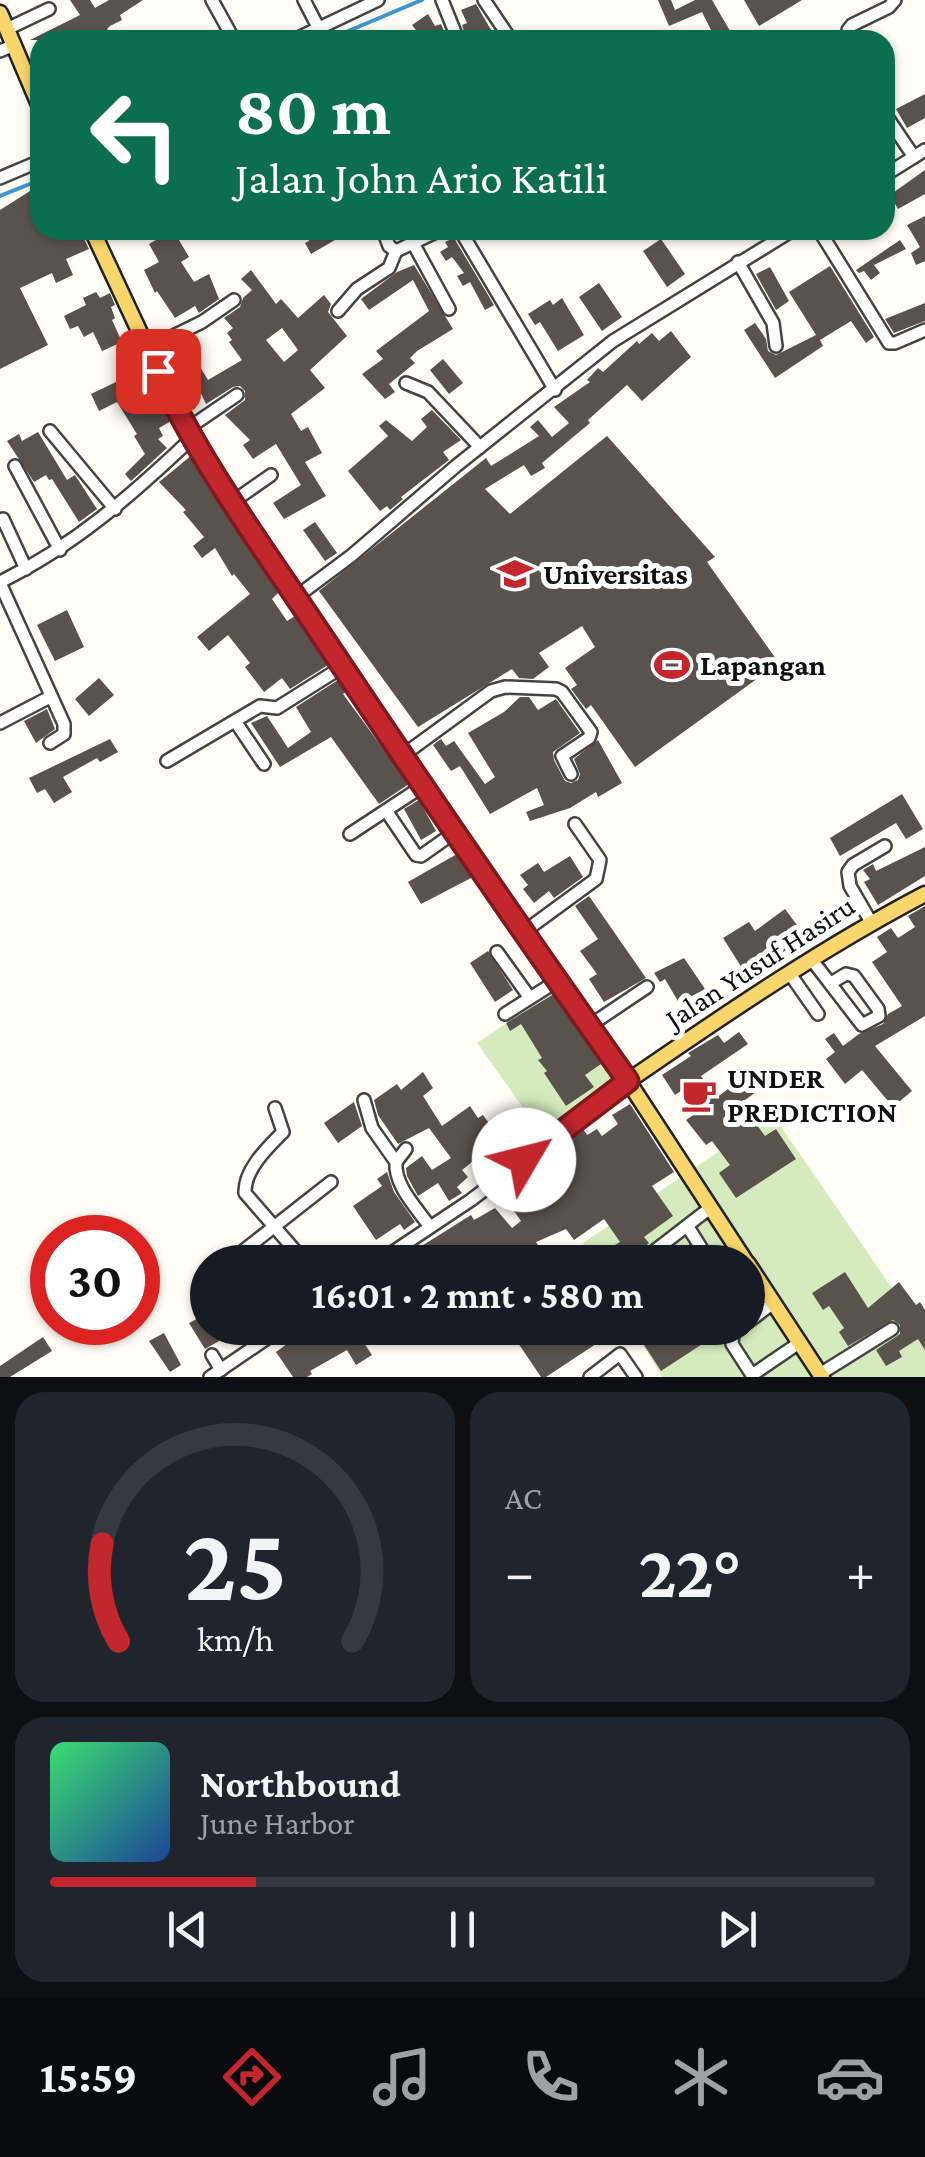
<!DOCTYPE html>
<html lang="id">
<head>
<meta charset="utf-8">
<style>
  :root { --surface:#171b24; --page:#20242c; --text:#f1f3f6; --muted:#9ea1a6; --line:#363941; --accent:#c4262e }
  body { margin:0; font-family:"Crimson Pro",serif; background:var(--page); color:var(--text); height:100vh; display:flex; flex-direction:column; font-size:38px; white-space:nowrap }
  * { box-sizing:border-box; margin:0 }
  p { font-size:32px; color:var(--muted) }
  .icon { flex:none; width:55px; height:55px; fill:none; stroke:currentColor; stroke-width:2; stroke-linecap:round; stroke-linejoin:round }
  .map { position:relative; height:1377px; overflow:hidden }
  .drawer { display:flex; flex-direction:column; gap:15px; padding:15px; background:#0d0f14; flex:1 }
  .drawer>* { flex:none }
  .hud { position:absolute; left:30px; top:30px; width:865px; height:210px; border-radius:30px; box-shadow:0 2px 8px #0004; background:#0b6e4f; color:#fff; overflow:hidden }
  .speed { position:absolute; left:30px; top:1215px; display:flex; gap:20px; font-size:50px; font-weight:700; text-align:center }
  .speed>* { display:grid; place-content:center; width:130px; height:130px; border-radius:50%; background:var(--surface); box-shadow:0 2px 8px #0004; line-height:1 }
  .speed .limit { border:15px solid #d22; background:#fff; color:#111 }
  .pin { position:absolute; display:grid; place-items:center; width:85px; height:85px; color:#fff; margin:-42px; border-radius:20px; box-shadow:0 5px 15px #0006 }
  .me { position:absolute; width:110px; margin:-55px; rotate:53deg; stroke-linejoin:round; filter:drop-shadow(0 0 8px #0008) }
  .turn { display:flex; align-items:center; gap:35px; height:210px; padding:0 40px; font-size:45px }
  .turn .icon { width:130px; height:130px; stroke-width:2.5 }
  .turn b { display:block; font-size:70px; line-height:85px }
  .big { font-size:75px; font-weight:700; line-height:1.1 }
  .drawer .widget { flex:1; display:flex; flex-direction:column; justify-content:center; gap:15px; min-width:0; padding:0 35px; border-radius:30px; background:var(--page) }
  .drawer .dial { align-items:center; gap:0 }
  .dial svg { height:260px; overflow:visible; fill:none; stroke:var(--line); stroke-width:7; stroke-linecap:round; text-anchor:middle }
  .dial text { fill:var(--text); stroke:none }
  .song { display:flex; align-items:center; gap:30px }
  .cover { width:120px; height:120px; border-radius:15px; background:linear-gradient(135deg,hsl(140 70% 55%),hsl(220 70% 35%)) }
  .played { height:10px; border-radius:5px; background:linear-gradient(90deg,var(--accent) 25%,var(--line) 25%) }
  .keys { display:flex; justify-content:space-around; direction:ltr }
  .heat { display:flex; justify-content:space-between; align-items:center; font-size:55px; direction:ltr }
  .drawer .tiles { flex:1; display:grid; gap:15px; grid-template-columns:1fr 1fr }
  .widget:last-child { grid-column:span 2 }
  .trip { position:absolute; left:190px; top:1245px; width:575px; height:100px; border-radius:50px; background:var(--surface); box-shadow:0 2px 8px #0004; font-weight:700; line-height:100px; text-align:center }
  .tab-bar { display:flex; height:160px; justify-content:space-around; align-items:center; background:#090b0e; color:var(--muted) }
  .tab-bar .icon { width:70px; height:70px }
  .tab-bar .active { color:var(--accent) }
  .tab-bar b { font-size:45px; color:var(--text) }
  .map>svg:first-child { display:block }
  .green { fill:#d5ebbd }
  .lines { fill:none; stroke-linecap:round; stroke-linejoin:round }
  .stream { stroke:#3f96cf; stroke-width:4 }
  .building { fill:#5a524d; fill-rule:evenodd }
  .minor-casing { stroke:#444; stroke-width:16 }
  .major-casing { stroke:#222; stroke-width:19 }
  .minor { stroke:#fff; stroke-width:11 }
  .major { stroke:#f9d66b; stroke-width:14 }
  .route-casing { stroke:#7f191e; stroke-width:25 }
  .route { stroke:#c4262e; stroke-width:18 }
  .labels { text-anchor:middle; stroke-width:10; stroke-linejoin:round; paint-order:stroke }
  .poi-label { font-size:30px; font-weight:bold; fill:#111; stroke:#fff; text-anchor:start }
  .street-label { font-size:30px; fill:#111; stroke:#fff }
</style>
</head>
<body>
<div class="map">
<svg width="925" height="1377" viewBox="0 0 925 1377">
  <rect width="100%" height="100%" fill="#fffdf5"/>
  <g class="green">
    <path d="M561 987 625 1083 547 1141 477 1043Z"/>
    <path d="M773 1115 925 1336V1377H662L633 1328H748V1262H595L583 1243Z"/>
  </g>
  <g class="lines">
    <g class="stream">
      <path d="M327 40 422 0"/>
      <path d="M0 196 40 180"/>
    </g>
  </g>
  <g class="building">
    <path d="M70 0H90L95 8 109 0H143L120 15 122 20 110 26 107 29 114 40H30L80 15Z"/>
    <path d="M658 0H671L675 10 695 0H712L733 36 716 40 702 12 669 26Z"/>
    <path d="M744 0H802L759 26Z"/>
    <path d="M476 4 494 35 483 40H467L462 25 467 23 461 10Z"/>
    <path d="M428 14 435 26 441 24 448 40H424L412 25Z"/>
    <path d="M925 94V118L907 128 896 109Z"/>
    <path d="M925 170V194L898 209 890 195Z"/>
    <path d="M30 191 36 202 40 200V230H80L89 249 66 259 73 275 56 283 52 273 20 288 48 345 0 369V210Z"/>
    <path d="M925 216V261L916 265 911 253 920 247 907 225Z"/>
    <path d="M173 230 189 257 181 262 194 282 209 274 219 299 199 313 195 306 175 318 157 291 155 293 144 270 159 262 149 244Z"/>
    <path d="M303 230H352L311 254 305 243 309 241Z"/>
    <path d="M454 238 494 305 485 310 470 282 463 286 457 276 464 273 452 257 446 261 440 252 448 247 445 242Z"/>
    <path d="M661 239 685 274 667 287 643 251Z"/>
    <path d="M900 240 906 249 874 265 880 273 871 280 864 271 859 273 856 270Z"/>
    <path d="M414 265 453 329 417 351 410 358 415 363 389 384 395 392 385 399 362 374 383 359 376 351 429 311 413 280 369 310 361 299 397 272Z"/>
    <path d="M830 266 874 337 866 343 851 321 820 340 823 346 775 378 744 330 755 323 766 339 768 351 776 355 816 335 789 292Z"/>
    <path d="M770 267 789 301 776 310 756 274Z"/>
    <path d="M251 270 276 304 281 299 298 318 324 295 331 304 328 312 347 336 310 370 325 388 291 414 301 431 308 427 322 453 305 462 326 496 284 519 273 503 301 485 276 444 253 459 243 445 250 440 225 415 245 400V391L240 386 233 387 206 404 191 372 200 367 208 380 242 360 229 342 232 340 227 333 233 328 224 318 240 307 243 298 252 290 241 279ZM282 328 298 350 284 362 266 340Z"/>
    <path d="M599 283 622 317 602 331 579 297Z"/>
    <path d="M96 292 100 298 110 293 115 305 111 307 115 318 112 320 122 342 102 351 93 332 84 337 78 326 70 329 64 316 86 305 83 298Z"/>
    <path d="M562 298 584 335 558 351 540 322 535 325 528 314 550 300 553 305Z"/>
    <path d="M925 303V321L894 333 885 319Z"/>
    <path d="M671 331 691 357 642 401 627 385 588 420 590 423 542 463 545 468 531 476 524 465 485 489 510 514 607 436 715 557 707 562 779 663 635 767 591 705 586 709 571 689 577 685 565 668 595 647 582 626 539 653 549 667 533 679 519 678 512 669 418 727 319 591 486 458 491 466 539 436 530 427 538 420 552 437 569 423 554 407 590 382 587 380 598 368 603 372 637 341 639 344 652 333 659 341Z"/>
    <path d="M443 359 463 383 449 394 430 370Z"/>
    <path d="M145 368 153 386 142 391 153 413 163 408 171 421 159 428 163 436 158 439 167 448 131 481 125 474 145 454 134 436 137 434 117 402 99 411 91 394Z"/>
    <path d="M432 410 461 440 443 452 449 460 401 497 403 499 390 510 387 506 380 511 348 471 388 436 379 426 386 420 412 441 427 427 421 419Z"/>
    <path d="M38 432 67 480 75 475 97 509 79 522 52 479 49 480 46 475 34 482 7 441 19 434 22 441Z"/>
    <path d="M192 455 206 484 279 592 272 599 287 621 295 616 328 665 290 689 282 678 264 692 245 667 250 663 228 635 209 651 197 637 250 594 234 574 232 576 215 548 202 558 193 546 204 537 183 512 186 510 159 482Z"/>
    <path d="M315 522 337 553 325 561 303 530Z"/>
    <path d="M67 610 84 647 55 661 37 625Z"/>
    <path d="M99 678 114 695 89 716 75 699Z"/>
    <path d="M338 680 346 692 343 694 409 784 379 804 331 737 280 767 251 723 267 716 288 748 311 732 296 707Z"/>
    <path d="M520 697H529L538 710 556 699 580 733 553 752 554 760 565 781 571 783 578 780 580 774 574 759 598 740 622 783 598 797 596 792 570 808 530 821 526 812 544 805 537 788 490 814 460 766 451 771 433 745 441 739 446 746 454 741 485 784 495 777 468 733 504 712Z"/>
    <path d="M47 709 55 729 36 743 24 721Z"/>
    <path d="M110 739 118 752 100 762 97 758 63 777 72 792 54 803 45 789 37 793 29 778Z"/>
    <path d="M902 794 923 829 906 839 896 823 840 856 830 838Z"/>
    <path d="M419 800 436 831 421 840 404 809Z"/>
    <path d="M925 847V876L878 905 864 882 870 879 863 870 873 864 876 871Z"/>
    <path d="M457 854 473 877 421 904 408 882Z"/>
    <path d="M570 856 583 877 554 898 549 891 534 903 523 889 528 885 520 875 538 863 544 872Z"/>
    <path d="M589 896 646 978 604 1002 589 979 597 974 580 951 598 939 575 906Z"/>
    <path d="M925 906V1016L875 1046 912 1091 893 1107 862 1070 845 1084 826 1059 835 1052 825 1039 834 1033 843 1046 859 1034 883 1024 888 1014 902 1006 872 962 887 952 877 937 891 928 898 938 915 927 908 916Z"/>
    <path d="M785 909 806 937 747 976 723 938 749 922 755 931Z"/>
    <path d="M488 951 513 990 495 1002 470 963Z"/>
    <path d="M684 958 705 989 679 1003 665 979 660 982 654 973Z"/>
    <path d="M554 994 601 1064 585 1075 594 1087 566 1106 544 1073 547 1071 538 1060 542 1058 521 1024 510 1031 506 1023Z"/>
    <path d="M739 1032 748 1044 701 1076 716 1098 744 1077 756 1092 741 1103 765 1136 776 1129 796 1159 736 1198 719 1173 730 1165 712 1141 706 1145 686 1120 702 1109 687 1087 675 1095 662 1075 691 1056 688 1053 718 1035 724 1043Z"/>
    <path d="M423 1072 433 1088 423 1096 442 1126 470 1106 478 1118 483 1115 503 1143 491 1152 495 1157 482 1166 477 1158 462 1170 468 1177 457 1187 462 1193 449 1201 438 1183 418 1196 407 1176 406 1168 422 1156 432 1170 451 1158 429 1128 398 1144 378 1115 374 1100 397 1084 401 1090Z"/>
    <path d="M354 1102 362 1126 338 1143 324 1123Z"/>
    <path d="M630 1104 674 1172 652 1186 673 1216 644 1237 649 1243 634 1255 631 1262H586L620 1242 604 1219 574 1240 566 1229 536 1242 549 1262H516L509 1256 499 1262H485L480 1254 467 1262H401L411 1257 409 1254 471 1215 474 1220 495 1208 512 1228 521 1221 500 1191 518 1182 516 1178 523 1172 527 1178 555 1161 551 1155 565 1147 562 1143 583 1129 587 1135 597 1129 602 1136 618 1124 612 1115Z"/>
    <path d="M387 1172 394 1192 415 1222 404 1230 400 1224 376 1240 353 1206 382 1186 377 1179Z"/>
    <path d="M845 1272 868 1308 899 1282 916 1305 920 1302 925 1310V1350L918 1339 899 1351 902 1357 886 1366 876 1350 900 1334V1325L893 1320 848 1346 839 1332 844 1328 829 1306 823 1310 812 1293Z"/>
    <path d="M208 1313V1328H242L205 1349 189 1323Z"/>
    <path d="M309 1328H390L364 1343 372 1355 356 1365 347 1350 310 1371 312 1374 307 1377H293L276 1352Z"/>
    <path d="M528 1328H598L605 1338 546 1377H541L514 1337Z"/>
    <path d="M633 1328H707L713 1337 661 1371Z"/>
    <path d="M164 1333 181 1365 170 1372 149 1341Z"/>
    <path d="M43 1337 52 1351 10 1377H0V1366Z"/>
  </g>
  <g class="lines">
    <defs>
      <g id="minor">
        <path d="M212 0 234 40"/>
        <path d="M304 0 318 27"/>
        <path d="M442 0 458 40"/>
        <path d="M484 0 511 40"/>
        <path d="M7 29 49 9"/>
        <path d="M294 40 378 0"/>
        <path d="M848 40V30L852 25 889 7 895 0"/>
        <path d="M0 51 14 45"/>
        <path d="M885 114 914 157"/>
        <path d="M885 175 925 150"/>
        <path d="M0 178 40 161"/>
        <path d="M383 230 389 246 396 251 440 230"/>
        <path d="M460 230 555 390"/>
        <path d="M819 230 889 343H895L925 330"/>
        <path d="M413 243 449 309"/>
        <path d="M738 262 773 323 776 346"/>
        <path d="M338 311 357 289 389 268 396 251"/>
        <path d="M147 349 202 322 234 300"/>
        <path d="M406 383 428 392 480 447"/>
        <path d="M187 429 237 395"/>
        <path d="M50 431 115 509"/>
        <path d="M15 466 60 550"/>
        <path d="M231 503 271 475"/>
        <path d="M3 519 26 569"/>
        <path d="M0 582C74 546 133 494 192 438"/>
        <path d="M0 583 64 724V734L50 743"/>
        <path d="M296 597 351 556 456 466 613 341 793 230"/>
        <path d="M235 721 264 764"/>
        <path d="M0 723 50 697"/>
        <path d="M402 756 491 691 505 687 556 689 562 692 591 732 589 738 562 756 571 774"/>
        <path d="M167 761 260 706 277 708 342 667"/>
        <path d="M387 812 416 855 421 856 455 832"/>
        <path d="M350 834 423 786"/>
        <path d="M871 922 850 886 848 872 853 865 885 846"/>
        <path d="M525 931 596 879 600 860 575 824"/>
        <path d="M497 952 530 998"/>
        <path d="M812 960 862 1025 879 1016 878 1009 854 976 846 974 831 983"/>
        <path d="M790 974 818 1014"/>
        <path d="M505 1014 557 981"/>
        <path d="M589 1026 647 987"/>
        <path d="M364 1100 372 1128 396 1162C394 1185 416 1207 430 1227"/>
        <path d="M275 1108 283 1132C267 1148 244 1170 245 1193L305 1262"/>
        <path d="M396 1162 406 1149"/>
        <path d="M688 1227 710 1262"/>
        <path d="M229 1262 331 1182"/>
        <path d="M378 1262 471 1200 628 1081"/>
        <path d="M640 1262 710 1208"/>
        <path d="M678 1262 700 1247"/>
        <path d="M748 1322 773 1303"/>
        <path d="M741 1328 733 1333 732 1344 752 1375 799 1343"/>
        <path d="M212 1355 221 1370"/>
        <path d="M820 1374 892 1329"/>
        <path d="M210 1377 282 1328"/>
        <path d="M590 1377 620 1354 636 1377"/>
      </g>
      <g id="major">
        <path d="M0 13 40 107"/>
        <path d="M92 230 168 393 231 503 402 756 628 1081 746 1262"/>
        <path d="M628 1081C724 1015 822 948 925 894"/>
        <path d="M748 1264 822 1377"/>
      </g>
    </defs>
    <use href="#minor" class="minor-casing"/>
    <use href="#major" class="major-casing"/>
    <use href="#minor" class="minor"/>
    <use href="#major" class="major"/>
  </g>
  <g class="lines">
    <defs>
      <path id="route" d="M158 371C202 466 264 549 322 636 422 786 524 934 628 1081L524 1160"/>
    </defs>
    <use href="#route" class="route-casing"/>
    <use href="#route" class="route"/>
  </g>
  <defs>
    <symbol id="university-bare" viewBox="-9 -9 18 18"><path d="M0-5L7-2L0 1L-7-2ZM-4 1L0 2.5L4 1V4Q0 6-4 4Z" fill="#c4262e" stroke="#fff" stroke-width="2.5" paint-order="stroke"/></symbol>
    <symbol id="stadium-bare" viewBox="-9 -9 18 18"><path d="M0-5a6.5 5 0 1 0 0 10a6.5 5 0 1 0 0-10ZM-3.5-1.8h7v3.6h-7Z" fill="#c4262e" stroke="#fff" stroke-width="2.5" paint-order="stroke"/></symbol>
    <symbol id="cafe-bare" viewBox="-9 -9 18 18"><path d="M-5.5-4.5H6V0H3Q3 3.5 0 3.5H-2.5Q-5.5 3.5-5.5 0ZM3-3.2v2h1.7v-2ZM-6 4.5H4V6H-6Z" fill="#c4262e" stroke="#fff" stroke-width="2.5" paint-order="stroke"/></symbol>
  </defs>
  <g fill-rule="evenodd">
    <use href="#university-bare" x="490" y="549" width="50" height="50"/>
    <use href="#stadium-bare" x="647" y="640" width="50" height="50"/>
    <use href="#cafe-bare" x="674" y="1070" width="50" height="50"/>
  </g>
  <g class="labels">
    <g class="poi-label">
      <text x="543" y="584">Universitas</text>
      <text x="700" y="675">Lapangan</text>
      <text x="727" y="1088">UNDER<tspan x="727" dy="34">PREDICTION</tspan></text>
    </g>
    <g class="street-label">
      <text transform="translate(760 962) rotate(-33)" y="10">Jalan Yusuf Hasiru</text>
    </g>
  </g>
</svg>
<div class="speed"><div class="limit">30</div></div>
<div class="pin" style="left:158px;top:371px;background:#d93025"><svg class="icon" aria-label="arrive" viewBox="0 0 24 24"><path d="M6 21V4h12l-3 4 3 4H6"/></svg></div>
<svg class="me" style="left:524px;top:1160px" viewBox="-20 -20 40 40"><circle r="19" fill="#fff"/><path d="M0-13L10 11 0 6-10 11z" fill="#c4262e"/></svg>
<div class="trip">16:01 · 2 mnt · 580 m</div>
<div class="hud">
<div class="turn"><svg class="icon" aria-label="left" viewBox="0 0 24 24"><path d="M17 20v-9H6M10 6l-5 5 5 5"/></svg><div><b>80 m</b>Jalan John Ario Katili</div></div>
</div>
</div>
<section class="drawer">
<div class="tiles">
<div class="widget dial"><svg viewBox="0 0 100 80">
<path d="M14 69A42 42 0 1 1 86 69"/>
<path d="M14 69A42 42 0 0 1 9 39" stroke="#c4262e"/>
<text x="50" y="56" font-size="32" font-weight="700">25</text>
<text x="50" y="72" font-size="11">km/h</text>
</svg></div>
<div class="widget"><p>AC</p>
<div class="heat"><a>−</a><b class="big">22°</b><a>+</a></div>
</div>
<div class="widget">
<div class="song"><i class="cover"></i><div><b>Northbound</b><p>June Harbor</p></div></div>
<div class="played"></div>
<div class="keys"><svg class="icon" aria-label="previous" viewBox="0 0 24 24"><path d="M18 5L8 12l10 7zM5 5v14"/></svg><svg class="icon" aria-label="pause" viewBox="0 0 24 24"><path d="M8 5v14M16 5v14"/></svg><svg class="icon" aria-label="next" viewBox="0 0 24 24"><path d="M6 5l10 7-10 7zM19 5v14"/></svg></div>
</div>
</div>
</section>
<nav class="tab-bar">
<b>15:59</b>
<svg class="icon active" aria-label="directions" viewBox="0 0 24 24"><path d="M12 3l9 9-9 9-9-9zM9 14v-3h6M13 9l2 2-2 2"/></svg>
<svg class="icon" aria-label="music" viewBox="0 0 24 24"><path d="M9 18V5l10-2v13"/><circle cx="6" cy="18" r="3"/><circle cx="16" cy="16" r="3"/></svg>
<svg class="icon" aria-label="phone" viewBox="0 0 24 24"><path d="M5 4h4l2 5-3 2q2 4 5 5l2-3 5 2v4C11 20 4 13 5 4z"/></svg>
<svg class="icon" aria-label="climate" viewBox="0 0 24 24"><path d="M12 3v18M4 7l16 10M4 17L20 7"/></svg>
<svg class="icon" aria-label="car" viewBox="0 0 24 24"><path d="M5 17H2v-5l4-1 3-4h7l3 4 3 1v5h-3M9 17h6M6 11h13"/><circle cx="7" cy="17" r="2"/><circle cx="17" cy="17" r="2"/></svg>
</nav>
</body>
</html>
